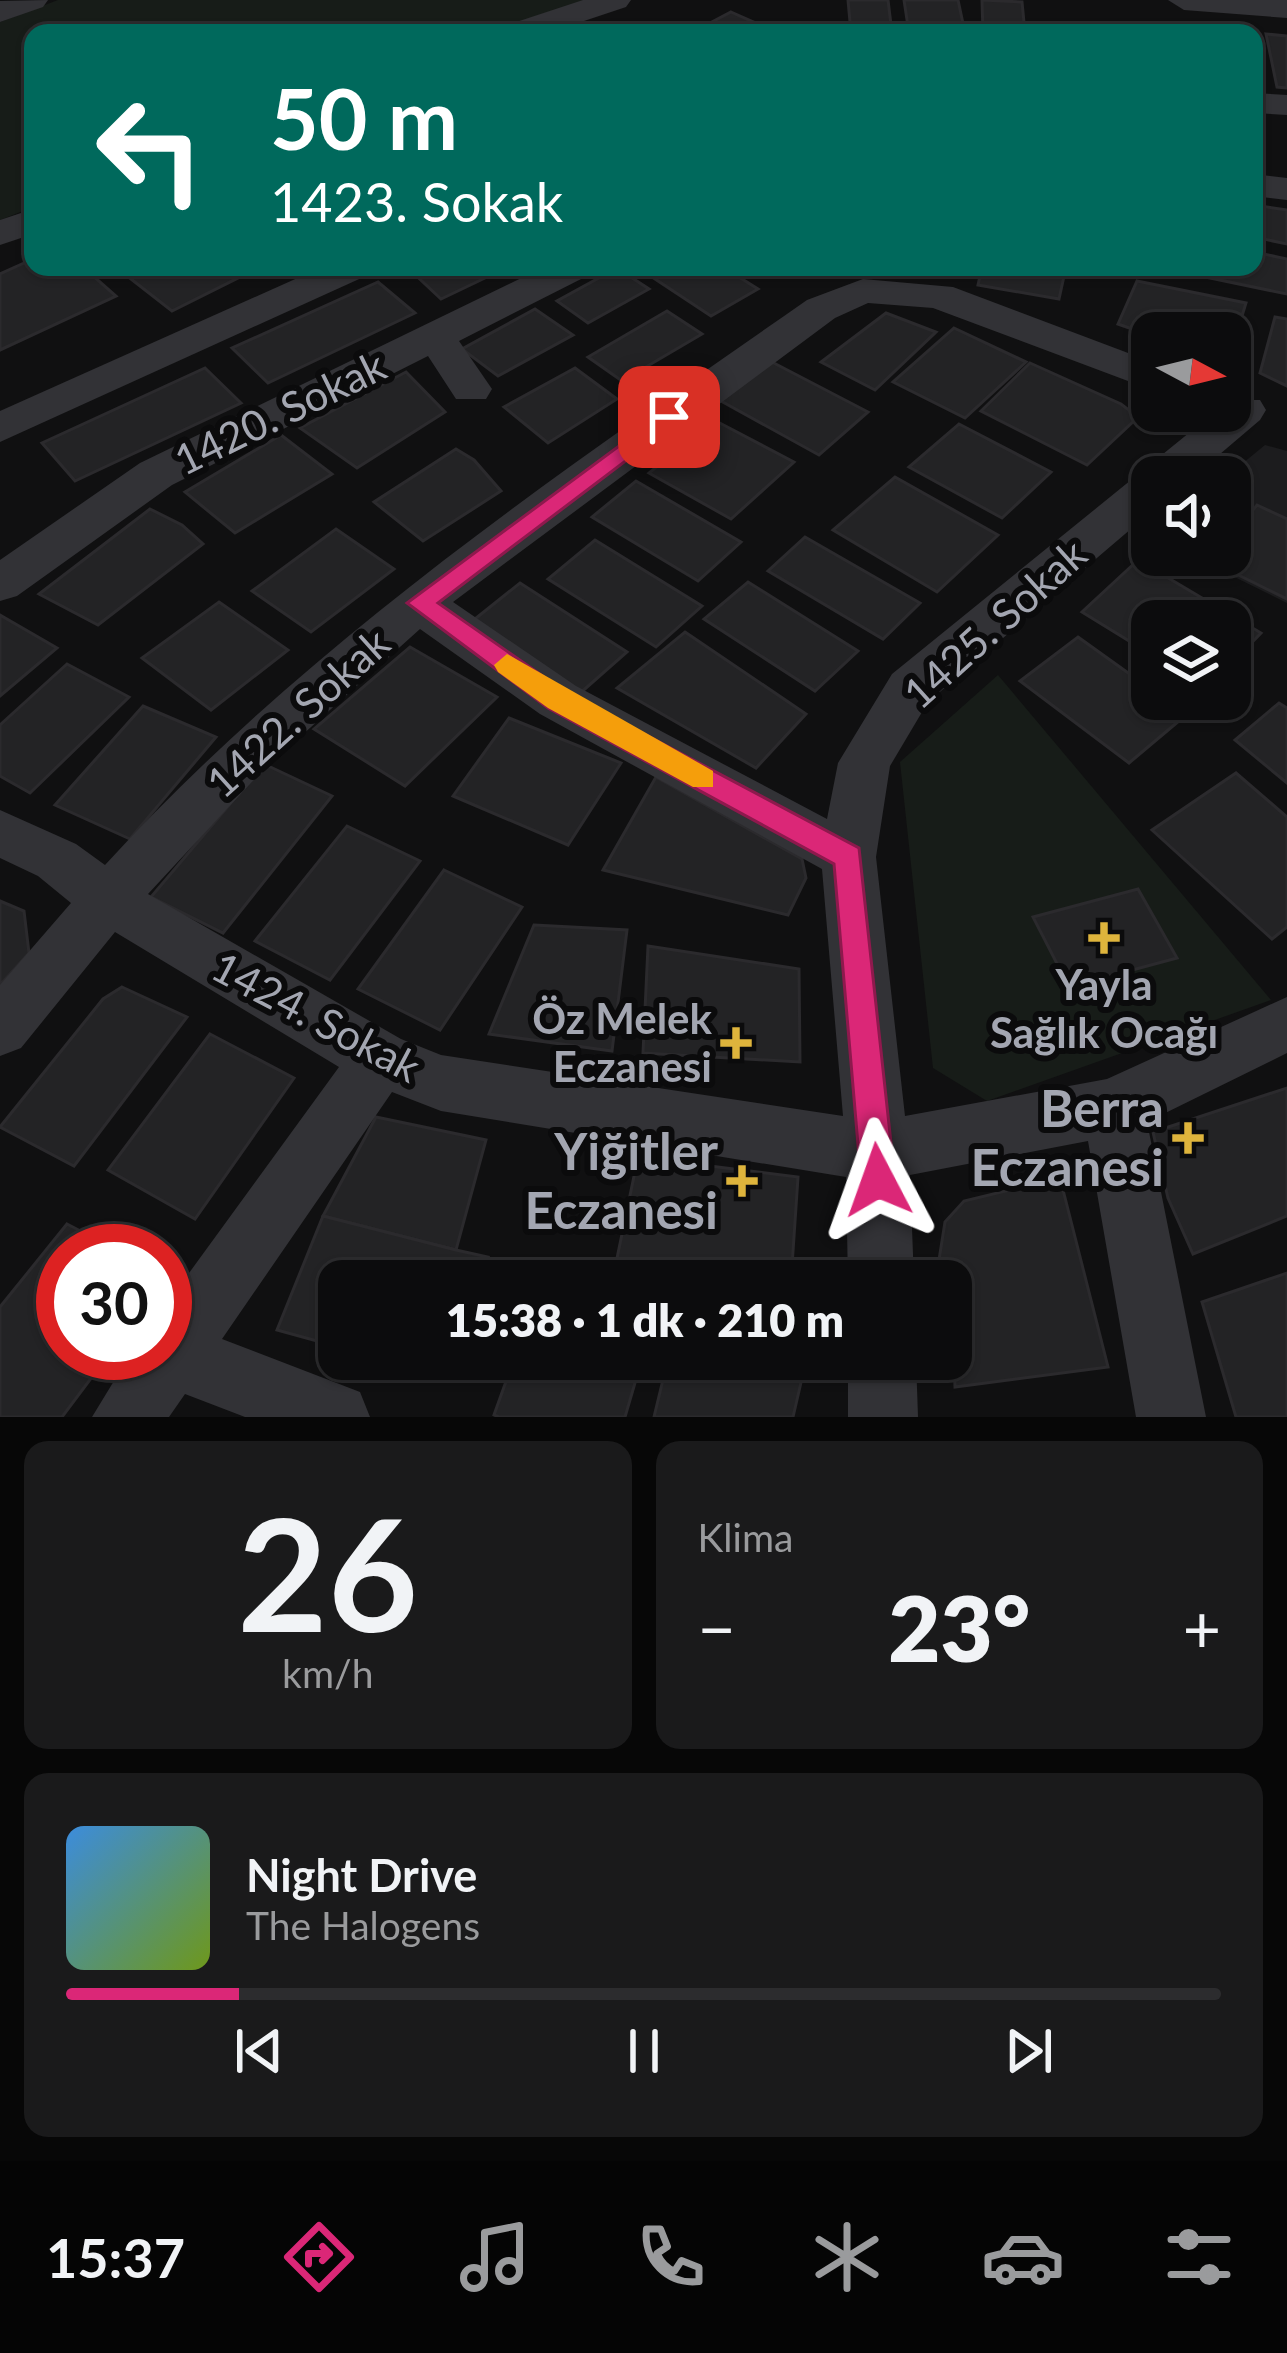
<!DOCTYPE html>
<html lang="tr">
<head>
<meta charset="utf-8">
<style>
  :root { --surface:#0c0c0d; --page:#1a1a1b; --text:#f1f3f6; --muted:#9a9b9d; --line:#2c2c2e; --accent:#db2777 }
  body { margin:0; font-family:Lato,sans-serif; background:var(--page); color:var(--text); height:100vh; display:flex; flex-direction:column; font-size:45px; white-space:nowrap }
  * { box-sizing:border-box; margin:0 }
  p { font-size:39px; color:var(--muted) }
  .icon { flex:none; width:66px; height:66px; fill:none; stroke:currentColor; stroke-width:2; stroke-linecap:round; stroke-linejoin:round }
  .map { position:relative; height:1417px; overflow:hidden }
  .panel { display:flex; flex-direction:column; gap:24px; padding:24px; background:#070707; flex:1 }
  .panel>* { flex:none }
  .guide { position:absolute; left:24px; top:24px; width:1239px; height:252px; border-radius:24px; box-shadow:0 3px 9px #0004,0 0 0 3px var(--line); background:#00695c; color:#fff; overflow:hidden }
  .needle { width:78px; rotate:97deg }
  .controls { position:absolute; left:1131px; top:312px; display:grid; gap:24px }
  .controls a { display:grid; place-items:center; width:120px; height:120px; border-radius:24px; background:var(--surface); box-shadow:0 3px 9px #0004,0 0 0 3px var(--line); font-size:60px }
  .speed { position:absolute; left:36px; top:1224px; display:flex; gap:24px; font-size:60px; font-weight:700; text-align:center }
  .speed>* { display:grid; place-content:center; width:156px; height:156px; border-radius:50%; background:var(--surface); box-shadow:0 3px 9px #0004,0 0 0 3px var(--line); line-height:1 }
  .speed .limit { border:18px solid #d22; background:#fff; color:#111 }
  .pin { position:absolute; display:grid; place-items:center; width:102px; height:102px; color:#fff; margin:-51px; border-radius:24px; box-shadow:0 6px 18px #0006 }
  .me { position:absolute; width:132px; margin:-66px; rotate:356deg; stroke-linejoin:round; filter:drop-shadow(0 0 9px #0008) }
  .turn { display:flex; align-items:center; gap:42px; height:252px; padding:0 48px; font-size:54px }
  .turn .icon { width:156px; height:156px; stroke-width:2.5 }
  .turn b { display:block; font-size:84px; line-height:102px }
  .big { font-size:90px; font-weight:800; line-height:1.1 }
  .panel .card { flex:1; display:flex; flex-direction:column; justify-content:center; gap:18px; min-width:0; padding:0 42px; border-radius:24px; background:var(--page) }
  .panel .dial { align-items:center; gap:0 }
  .dial b { font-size:156px; line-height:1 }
  .song { display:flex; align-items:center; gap:36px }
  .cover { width:144px; height:144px; border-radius:18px; background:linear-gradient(135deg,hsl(210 70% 55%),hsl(80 70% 35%)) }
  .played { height:12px; border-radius:6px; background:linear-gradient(90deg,var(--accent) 15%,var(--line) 15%) }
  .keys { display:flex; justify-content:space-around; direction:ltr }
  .heat { display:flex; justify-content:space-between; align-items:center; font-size:66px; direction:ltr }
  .panel .tiles { flex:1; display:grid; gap:24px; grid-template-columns:1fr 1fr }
  .card:last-child { grid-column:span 2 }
  .trip { position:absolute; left:318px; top:1260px; width:654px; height:120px; border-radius:24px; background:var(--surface); box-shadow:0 3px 9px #0004,0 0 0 3px var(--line); font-weight:800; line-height:120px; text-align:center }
  .tab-bar { display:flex; height:192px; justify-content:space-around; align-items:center; background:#050505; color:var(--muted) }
  .tab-bar .icon { width:84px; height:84px }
  .tab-bar .selected { color:var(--accent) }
  .tab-bar b { font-size:54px; color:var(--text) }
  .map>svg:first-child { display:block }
  .built { fill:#1c1c1e }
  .green { fill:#171c18 }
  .building { fill:#232325; stroke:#2b2a2d; stroke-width:3 }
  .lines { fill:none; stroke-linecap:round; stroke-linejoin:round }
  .minor { fill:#323236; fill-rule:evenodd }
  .route { fill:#db2777; stroke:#8e194d; stroke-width:3 }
  .slow { fill:#f59e0b }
  .poi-dot { fill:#deb43c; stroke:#0b0b0c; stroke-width:4.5 }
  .labels { text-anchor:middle; stroke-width:12; stroke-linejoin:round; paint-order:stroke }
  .street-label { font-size:42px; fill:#a3a6b1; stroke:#0b0b0c }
  .poi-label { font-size:42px; font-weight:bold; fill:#a3a6b1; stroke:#0b0b0c }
  .near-poi-label { font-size:51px; font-weight:bold; fill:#a3a6b1; stroke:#0b0b0c; text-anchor:end }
</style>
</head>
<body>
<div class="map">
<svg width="1287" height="1417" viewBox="0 0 1287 1417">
  <rect width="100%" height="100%" fill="#101011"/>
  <path class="built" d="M1265 445 1287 451V603L1190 555H1230V477H1226Z"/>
  <g class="green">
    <path d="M58 0H600L505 33H33V207L0 220V22Z"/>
    <path d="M998 675 1271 1000 987 1101 933 1068 900 762Z"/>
  </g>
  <g class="building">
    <path d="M848 0H888L892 33H851Z"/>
    <path d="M904 0H958L965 33H909Z"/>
    <path d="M982 0 1022 2 1025 33H983Z"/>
    <path d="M731 12 778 33H691Z"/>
    <path d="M1266 34 1287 36V88L1277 87Z"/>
    <path d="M1254 205 1287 210V244L1254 237Z"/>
    <path d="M1254 252 1287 259V294L1191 274 1192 267H1254Z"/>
    <path d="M33 259V267H83L116 296 0 350V274Z"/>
    <path d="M156 267H260L172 311 131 279Z"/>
    <path d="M407 267H508L441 299Z"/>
    <path d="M645 267H723L758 289 711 316 640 269Z"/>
    <path d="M982 267H1066L1059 299 978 285Z"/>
    <path d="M617 268 649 289 588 323 557 301Z"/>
    <path d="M1137 281 1246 303 1230 355V333L1152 336 1118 324Z"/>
    <path d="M378 282 415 313 268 383 232 348Z"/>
    <path d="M535 309 573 335 498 376 462 349Z"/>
    <path d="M667 311 702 334 622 381 588 357Z"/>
    <path d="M886 313 936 332 875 390 821 362Z"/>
    <path d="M1275 317 1287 319V386L1260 373Z"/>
    <path d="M954 328 1026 362 965 418 893 382Z"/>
    <path d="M770 361 868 412 819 455 721 401Z"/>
    <path d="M1030 363 1121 404 1138 417 1087 465 981 411Z"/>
    <path d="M205 368 241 403 75 481 42 443Z"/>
    <path d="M575 368 617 399 548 443 504 407Z"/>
    <path d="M406 372 445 412 357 468 300 428Z"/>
    <path d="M714 420 794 462 731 519 649 473Z"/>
    <path d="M959 424 1051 472 1002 518 909 467Z"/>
    <path d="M281 435 332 474 235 533 185 492Z"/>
    <path d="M456 449 474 460 501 491 423 541 374 502Z"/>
    <path d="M895 477 998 535 937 592 833 530Z"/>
    <path d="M636 481 741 542 698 581 592 517Z"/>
    <path d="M1257 505 1287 519V599L1198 555H1230V520L1241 525Z"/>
    <path d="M150 509 182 525 203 544 98 625 39 594Z"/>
    <path d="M336 529 394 569 311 632 252 591Z"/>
    <path d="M805 537 920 603 883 639 768 571Z"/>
    <path d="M595 540 702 606 656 647 548 579Z"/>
    <path d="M1138 560 1261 633 1230 665V621H1152V655L1082 612Z"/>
    <path d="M748 582 858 651 815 691 704 619Z"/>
    <path d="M520 583 627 652 578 695 470 623Z"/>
    <path d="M219 602 288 650 211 710 142 658Z"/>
    <path d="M0 615 57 648 0 696Z"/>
    <path d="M685 632 806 714 756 768 617 688Z"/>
    <path d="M1078 637 1152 690V699H1164L1186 715 1129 763 1020 681Z"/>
    <path d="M410 647 497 697 405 786 314 729Z"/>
    <path d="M67 664 129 697 30 793 0 776V725Z"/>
    <path d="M1279 703 1287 708V783L1235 740Z"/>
    <path d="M143 706 216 737 130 839 55 805Z"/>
    <path d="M509 718 621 763 568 845 453 796Z"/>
    <path d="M264 764 332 796 223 933 151 897Z"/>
    <path d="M1236 773 1287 817V927L1272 939 1152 830Z"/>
    <path d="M656 777 802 859 806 878 788 915 603 870Z"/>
    <path d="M347 826 420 861 330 980 255 941Z"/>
    <path d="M444 870 522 907 440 1030 358 989Z"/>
    <path d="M1138 889 1177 958 1069 987 1033 917Z"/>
    <path d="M0 901 24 911 29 953 0 985Z"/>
    <path d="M534 925 627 930 612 1051 489 1034Z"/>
    <path d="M648 946 799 969 800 1062 643 1053Z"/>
    <path d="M122 987 187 1017 74 1166 0 1127 103 999Z"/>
    <path d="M210 1034 294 1078 195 1219 108 1170Z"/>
    <path d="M1287 1088V1216L1193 1254 1168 1198 1153 1132Z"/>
    <path d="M376 1117 486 1140 456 1250 323 1216Z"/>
    <path d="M638 1157 798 1177 791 1281H665L615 1268Z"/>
    <path d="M1060 1178 1108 1367 955 1387 951 1281 936 1279 945 1222 964 1201Z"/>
    <path d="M323 1216 456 1250 488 1257 478 1281H339V1347L277 1330Z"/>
    <path d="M67 1224 119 1251H63V1353H110L62 1417H0V1307Z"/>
    <path d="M1287 1273V1417H1236L1202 1302Z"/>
    <path d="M381 1359H448L441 1376Z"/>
    <path d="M514 1359H642L625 1417H499L494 1415Z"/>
    <path d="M668 1359H785L805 1365 793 1417H654Z"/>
  </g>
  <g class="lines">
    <g class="minor">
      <path d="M48 0 43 7 0 22V1Z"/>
      <path d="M583 0H631L626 7 548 33H500L504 26Z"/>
      <path d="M1168 0H1287V18L1184 10Z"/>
      <path d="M1254 93 1287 95V115L1254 113Z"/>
      <path d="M1254 174 1287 178V200L1254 196Z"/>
      <path d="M33 209V234L0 245V220Z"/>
      <path d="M322 267H374L368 275 0 442V411Z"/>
      <path d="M544 267H595L589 275 459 341 492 389 486 399H456L428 356 172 485 17 596 0 601V560L140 463Z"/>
      <path d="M863 279 953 287 1152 362V390L933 308 868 303 835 318 453 602 576 686 827 819 838 763 892 674 1216 411H1230V400H1260L1266 410 1260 420 1193 477H1152V511L928 702 890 766 876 857 905 1116 1107 1079 1287 997V1053L1147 1122 1206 1417H1136L1088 1141 910 1175 914 1281H848L846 1177 441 1111 392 1092 222 1339 360 1392 370 1417H245L185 1394 169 1417H92L131 1353H165V1306L339 1067 115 932 21 1048 0 1056V985L71 903 38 876 0 858V810L76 844 105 865C310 641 559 473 807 300ZM420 629 540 714 822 869 843 1116 441 1055 401 1039 148 894 261 772Z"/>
      <path d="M848 1359H916L918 1417H848Z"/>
    </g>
  </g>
  <path class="route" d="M669 409 681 417 677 422 438 603 567 693 859 848 895 1180 890 1191 878 1196 866 1191 861 1180 834 864 548 708 407 603Z"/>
  <path class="slow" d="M507 654 713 771V787H693L548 708 498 672 494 665Z"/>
  <g class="poi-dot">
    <path d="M1098 920h12v12h12v12h-12v12h-12v-12h-12v-12h12z"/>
    <path d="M730 1025h12v12h12v12h-12v12h-12v-12h-12v-12h12z"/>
    <path d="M1182 1120h12v12h12v12h-12v12h-12v-12h-12v-12h12z"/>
    <path d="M736 1163h12v12h12v12h-12v12h-12v-12h-12v-12h12z"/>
  </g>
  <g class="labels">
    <g class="street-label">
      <text transform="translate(280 413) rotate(-26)" y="15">1420. Sokak</text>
      <text transform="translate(995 624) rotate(-42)" y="15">1425. Sokak</text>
      <text transform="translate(298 713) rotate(-42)" y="15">1422. Sokak</text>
      <text transform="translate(316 1017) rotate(28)" y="15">1424. Sokak</text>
    </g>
    <g class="poi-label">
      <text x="1104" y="1000">Yayla<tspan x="1104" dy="48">Sağlık Ocağı</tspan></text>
      <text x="712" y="1034" text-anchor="end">Öz Melek<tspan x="712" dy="48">Eczanesi</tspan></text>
    </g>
    <g class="near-poi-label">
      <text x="1164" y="1127">Berra<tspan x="1164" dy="59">Eczanesi</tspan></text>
      <text x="718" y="1170">Yiğitler<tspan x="718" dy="59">Eczanesi</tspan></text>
    </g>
  </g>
</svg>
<div class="controls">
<a><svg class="needle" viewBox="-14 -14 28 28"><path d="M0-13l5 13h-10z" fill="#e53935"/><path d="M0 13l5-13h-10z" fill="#9a9b9d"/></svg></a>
<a><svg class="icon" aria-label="sound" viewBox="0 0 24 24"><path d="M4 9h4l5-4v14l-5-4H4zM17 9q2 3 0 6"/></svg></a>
<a><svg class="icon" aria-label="layers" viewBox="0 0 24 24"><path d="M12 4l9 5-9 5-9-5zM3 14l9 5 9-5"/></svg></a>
</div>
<div class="speed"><div class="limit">30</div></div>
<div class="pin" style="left:669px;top:417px;background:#d93025"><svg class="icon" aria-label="arrive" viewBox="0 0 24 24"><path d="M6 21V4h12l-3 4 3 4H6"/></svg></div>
<svg class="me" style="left:878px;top:1180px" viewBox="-20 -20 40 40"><path d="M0-17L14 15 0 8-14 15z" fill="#db2777" stroke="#fff" stroke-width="4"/></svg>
<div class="trip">15:38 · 1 dk · 210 m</div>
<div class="guide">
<div class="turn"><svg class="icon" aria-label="left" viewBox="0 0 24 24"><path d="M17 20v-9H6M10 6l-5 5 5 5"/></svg><div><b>50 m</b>1423. Sokak</div></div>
</div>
</div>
<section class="panel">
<div class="tiles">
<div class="card dial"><b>26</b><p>km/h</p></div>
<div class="card"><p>Klima</p>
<div class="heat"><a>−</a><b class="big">23°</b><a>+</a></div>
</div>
<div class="card">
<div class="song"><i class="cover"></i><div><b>Night Drive</b><p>The Halogens</p></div></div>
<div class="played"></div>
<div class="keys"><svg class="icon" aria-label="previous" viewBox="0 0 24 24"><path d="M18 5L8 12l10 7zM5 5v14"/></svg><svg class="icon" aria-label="pause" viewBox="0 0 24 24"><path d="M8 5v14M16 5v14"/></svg><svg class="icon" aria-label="next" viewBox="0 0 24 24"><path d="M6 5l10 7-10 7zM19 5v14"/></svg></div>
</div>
</div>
</section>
<nav class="tab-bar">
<b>15:37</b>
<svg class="icon selected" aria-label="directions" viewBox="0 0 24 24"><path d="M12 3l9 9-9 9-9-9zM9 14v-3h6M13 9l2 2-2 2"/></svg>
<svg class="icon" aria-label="music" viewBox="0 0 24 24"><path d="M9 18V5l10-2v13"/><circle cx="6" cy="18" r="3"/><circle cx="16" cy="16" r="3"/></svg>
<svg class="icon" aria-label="phone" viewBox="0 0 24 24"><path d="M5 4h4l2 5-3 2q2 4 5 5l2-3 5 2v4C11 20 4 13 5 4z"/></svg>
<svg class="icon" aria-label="climate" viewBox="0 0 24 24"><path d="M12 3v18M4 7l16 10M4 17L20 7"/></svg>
<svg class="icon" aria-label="car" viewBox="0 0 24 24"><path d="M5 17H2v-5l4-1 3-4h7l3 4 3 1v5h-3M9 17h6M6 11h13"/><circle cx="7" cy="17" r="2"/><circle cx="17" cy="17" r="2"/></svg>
<svg class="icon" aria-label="filters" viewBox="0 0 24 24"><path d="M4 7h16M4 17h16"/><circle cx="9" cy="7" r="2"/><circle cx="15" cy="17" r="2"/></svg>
</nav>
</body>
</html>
